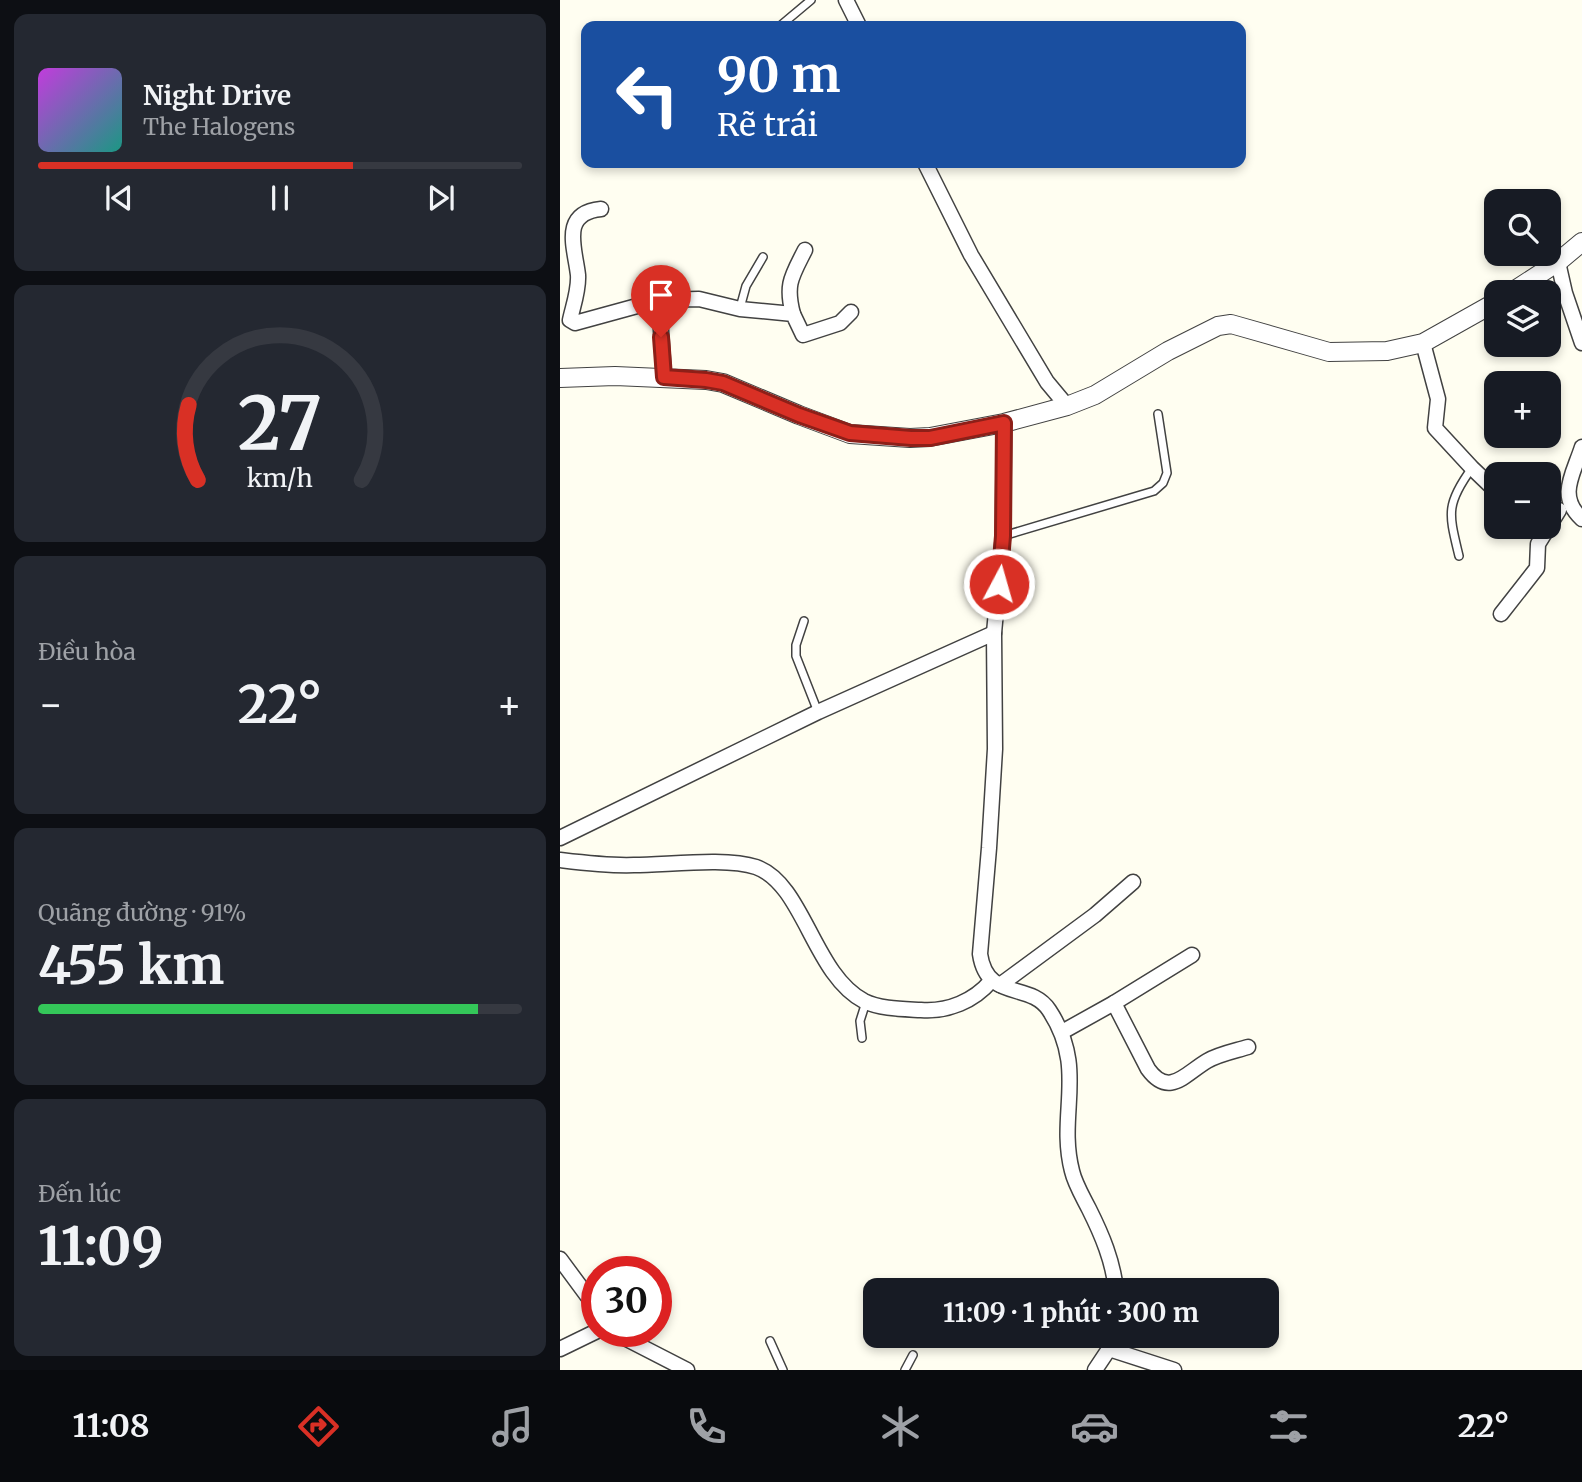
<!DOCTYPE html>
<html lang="vi">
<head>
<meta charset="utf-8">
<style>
  :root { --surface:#171b24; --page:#242831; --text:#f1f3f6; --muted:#9ea1a6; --line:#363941; --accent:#d93025 }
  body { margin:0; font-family:Merriweather,serif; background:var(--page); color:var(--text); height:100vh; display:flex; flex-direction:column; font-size:26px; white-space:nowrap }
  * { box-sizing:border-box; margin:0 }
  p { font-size:23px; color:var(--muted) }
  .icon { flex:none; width:38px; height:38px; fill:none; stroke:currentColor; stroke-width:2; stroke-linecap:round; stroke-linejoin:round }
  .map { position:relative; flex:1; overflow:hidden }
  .drawer { display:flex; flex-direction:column; gap:14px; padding:14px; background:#0d0f14; width:560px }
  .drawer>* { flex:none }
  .banner { position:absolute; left:21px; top:21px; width:665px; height:147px; border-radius:14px; box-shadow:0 4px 10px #0003; background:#1a4fa0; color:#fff; overflow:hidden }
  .controls { position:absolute; left:924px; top:189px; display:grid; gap:14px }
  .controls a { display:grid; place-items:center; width:77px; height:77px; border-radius:14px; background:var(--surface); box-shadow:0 4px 10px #0003; font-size:35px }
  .speed { position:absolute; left:21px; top:1256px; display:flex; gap:14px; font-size:35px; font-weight:700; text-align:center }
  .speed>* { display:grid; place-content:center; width:91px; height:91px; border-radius:50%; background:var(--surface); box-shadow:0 4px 10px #0003; line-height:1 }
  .speed .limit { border:10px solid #d22; background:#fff; color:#111 }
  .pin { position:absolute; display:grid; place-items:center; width:60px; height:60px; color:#fff; margin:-72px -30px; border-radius:50% 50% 50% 0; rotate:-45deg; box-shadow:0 0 7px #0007 }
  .pin .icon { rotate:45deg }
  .me { position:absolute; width:77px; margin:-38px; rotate:6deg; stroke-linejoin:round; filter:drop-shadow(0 0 5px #0008) }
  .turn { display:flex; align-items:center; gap:24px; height:147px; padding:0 21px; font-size:32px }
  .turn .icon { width:91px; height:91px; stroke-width:2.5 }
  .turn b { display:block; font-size:49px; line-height:60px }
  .big { font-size:52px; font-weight:700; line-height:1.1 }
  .drawer .tile { flex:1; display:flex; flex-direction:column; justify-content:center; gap:10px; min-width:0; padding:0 24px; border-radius:14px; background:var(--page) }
  .drawer .dial { align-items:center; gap:0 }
  .dial svg { height:182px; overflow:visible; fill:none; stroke:var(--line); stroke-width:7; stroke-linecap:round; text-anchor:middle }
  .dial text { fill:var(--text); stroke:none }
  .song { display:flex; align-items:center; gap:21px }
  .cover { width:84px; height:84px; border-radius:10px; background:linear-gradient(135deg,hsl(290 70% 55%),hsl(170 70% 35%)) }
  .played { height:7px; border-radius:4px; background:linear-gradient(90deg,var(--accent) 65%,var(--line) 65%) }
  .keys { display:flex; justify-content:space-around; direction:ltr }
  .heat { display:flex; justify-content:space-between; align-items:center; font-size:38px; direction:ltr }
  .charge { height:10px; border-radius:5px; background:linear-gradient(90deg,#34c759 91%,var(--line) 0) }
  .trip { position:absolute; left:303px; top:1278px; width:416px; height:70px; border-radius:14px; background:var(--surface); box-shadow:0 4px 10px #0003; font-weight:700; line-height:70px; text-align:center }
  .dock { display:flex; height:112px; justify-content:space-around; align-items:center; background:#090b0e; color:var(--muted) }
  .dock .icon { width:49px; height:49px }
  .dock .current { color:var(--accent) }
  .dock b { font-size:32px; color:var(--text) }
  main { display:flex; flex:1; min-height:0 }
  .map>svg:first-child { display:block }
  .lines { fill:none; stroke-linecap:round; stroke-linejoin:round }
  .service-casing { stroke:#424242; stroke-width:10 }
  .minor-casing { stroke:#424242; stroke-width:17 }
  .tertiary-casing { stroke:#424242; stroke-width:20 }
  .service { stroke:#fff; stroke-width:7 }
  .minor { stroke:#fff; stroke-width:14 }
  .tertiary { stroke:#fff; stroke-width:18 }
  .route-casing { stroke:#8d1f18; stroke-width:18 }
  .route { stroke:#d93025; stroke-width:12 }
</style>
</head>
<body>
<main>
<section class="drawer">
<div class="tile">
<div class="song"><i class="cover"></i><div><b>Night Drive</b><p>The Halogens</p></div></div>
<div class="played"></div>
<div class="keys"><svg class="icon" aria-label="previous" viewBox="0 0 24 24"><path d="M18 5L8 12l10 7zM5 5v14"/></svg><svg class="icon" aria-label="pause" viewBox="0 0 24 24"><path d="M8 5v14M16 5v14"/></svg><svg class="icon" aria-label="next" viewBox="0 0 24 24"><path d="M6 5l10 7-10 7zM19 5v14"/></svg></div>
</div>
<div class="tile dial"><svg viewBox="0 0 100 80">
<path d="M14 69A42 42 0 1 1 86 69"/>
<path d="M14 69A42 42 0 0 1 10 36" stroke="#d93025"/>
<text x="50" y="56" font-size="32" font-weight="700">27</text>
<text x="50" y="72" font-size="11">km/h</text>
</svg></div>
<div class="tile"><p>Điều hòa</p>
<div class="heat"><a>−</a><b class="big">22°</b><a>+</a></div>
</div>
<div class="tile"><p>Quãng đường · 91%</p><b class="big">455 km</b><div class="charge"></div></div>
<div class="tile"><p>Đến lúc</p><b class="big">11:09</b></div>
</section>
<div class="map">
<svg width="1022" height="1370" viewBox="0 0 1022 1370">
  <rect width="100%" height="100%" fill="#fffef1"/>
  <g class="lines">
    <defs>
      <g id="service">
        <path d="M220 26 251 0"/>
        <path d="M180 308 186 286 203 257"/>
        <path d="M443 536 594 491 603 483 607 473 598 414"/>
        <path d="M899 556C889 514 885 505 912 468"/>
        <path d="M244 621 236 645V656L258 712"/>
        <path d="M302 1038 300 1021 306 1002"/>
        <path d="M210 1341 223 1370"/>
        <path d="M345 1370 353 1355"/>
      </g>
      <g id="minor">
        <path d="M286 0 299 26"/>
        <path d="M365 163 411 255 487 382 507 406"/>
        <path d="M41 209C0 213 15 248 18 275 19 290 13 306 10 320L15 323 99 300 104 377"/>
        <path d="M998 262 1005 293 1022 343"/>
        <path d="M99 300 139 299 180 309 233 314 243 335 280 323 291 312"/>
        <path d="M233 314C225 284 232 276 245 250"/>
        <path d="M863 343 878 399 875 428 912 468 936 491"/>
        <path d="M444 423 443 536 434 633 435 749 429 848 420 954C427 1002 470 981 489 1010 528 1069 497 1113 512 1171 515 1184 523 1197 529 1209 542 1235 553 1261 556 1290"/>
        <path d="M1022 447C1013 475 997 496 1022 519"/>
        <path d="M941 614 977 568 978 544 999 510"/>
        <path d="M0 838 258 712 434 633"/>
        <path d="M0 860C25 863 49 866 74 865 107 865 166 857 196 867 244 884 253 974 304 1001 320 1009 343 1009 361 1010 388 1012 414 1001 431 981"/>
        <path d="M440 985 535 915 573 882"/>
        <path d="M554 1003 588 1069C609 1098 625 1074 647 1061 659 1054 675 1051 688 1047"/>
        <path d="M502 1032 554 1003 632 955"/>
        <path d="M0 1259 37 1309"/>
        <path d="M53 1332 127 1370"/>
        <path d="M0 1349 37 1331"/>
        <path d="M549 1349 614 1370"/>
        <path d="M535 1370 549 1349 552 1335"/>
      </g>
      <g id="tertiary">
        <path d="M952 292 998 262 1022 242"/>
        <path d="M0 378 55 376 146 380 163 383 239 415 290 434 350 438 370 437 444 423 507 406 535 395 608 351 658 326 671 324 769 352 827 351 863 343 936 302"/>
      </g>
    </defs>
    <use href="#service" class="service-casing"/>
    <use href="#minor" class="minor-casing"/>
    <use href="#tertiary" class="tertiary-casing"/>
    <use href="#service" class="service"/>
    <use href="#minor" class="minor"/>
    <use href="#tertiary" class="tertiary"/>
  </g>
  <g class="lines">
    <defs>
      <path id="route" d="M101 337 104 377 146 380 163 383 239 415 290 433 351 438H370L444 423 443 536 439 584"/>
    </defs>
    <use href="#route" class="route-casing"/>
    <use href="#route" class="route"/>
  </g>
</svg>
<div class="controls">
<a><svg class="icon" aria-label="search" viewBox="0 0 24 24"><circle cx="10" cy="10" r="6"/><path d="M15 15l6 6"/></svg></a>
<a><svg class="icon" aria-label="layers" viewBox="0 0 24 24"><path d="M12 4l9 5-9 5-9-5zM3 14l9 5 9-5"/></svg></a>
<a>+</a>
<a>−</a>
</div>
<div class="speed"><div class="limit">30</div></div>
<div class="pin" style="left:101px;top:337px;background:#d93025"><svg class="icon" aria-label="arrive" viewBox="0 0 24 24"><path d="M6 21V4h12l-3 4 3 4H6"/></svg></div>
<svg class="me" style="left:439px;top:584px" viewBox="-20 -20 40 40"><circle r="17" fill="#d93025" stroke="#fff" stroke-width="3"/><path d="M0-11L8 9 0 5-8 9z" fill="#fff"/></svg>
<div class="trip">11:09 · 1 phút · 300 m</div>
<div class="banner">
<div class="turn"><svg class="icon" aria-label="left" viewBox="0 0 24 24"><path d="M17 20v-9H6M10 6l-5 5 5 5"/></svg><div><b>90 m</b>Rẽ trái</div></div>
</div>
</div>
</main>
<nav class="dock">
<b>11:08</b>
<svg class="icon current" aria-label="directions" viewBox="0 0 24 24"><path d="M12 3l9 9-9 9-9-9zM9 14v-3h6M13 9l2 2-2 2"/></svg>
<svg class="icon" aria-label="music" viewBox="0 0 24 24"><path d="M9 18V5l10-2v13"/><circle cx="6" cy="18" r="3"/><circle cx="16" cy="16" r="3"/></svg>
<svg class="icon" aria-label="phone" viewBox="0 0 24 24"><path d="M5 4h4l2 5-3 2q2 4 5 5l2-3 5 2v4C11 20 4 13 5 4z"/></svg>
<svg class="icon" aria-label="climate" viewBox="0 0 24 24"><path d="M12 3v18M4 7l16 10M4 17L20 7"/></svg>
<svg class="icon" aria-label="car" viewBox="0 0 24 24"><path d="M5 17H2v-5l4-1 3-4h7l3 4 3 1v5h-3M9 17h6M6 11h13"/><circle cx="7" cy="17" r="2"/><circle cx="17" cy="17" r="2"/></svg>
<svg class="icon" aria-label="filters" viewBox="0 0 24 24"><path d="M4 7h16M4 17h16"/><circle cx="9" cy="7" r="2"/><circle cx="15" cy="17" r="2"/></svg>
<b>22°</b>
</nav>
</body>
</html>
